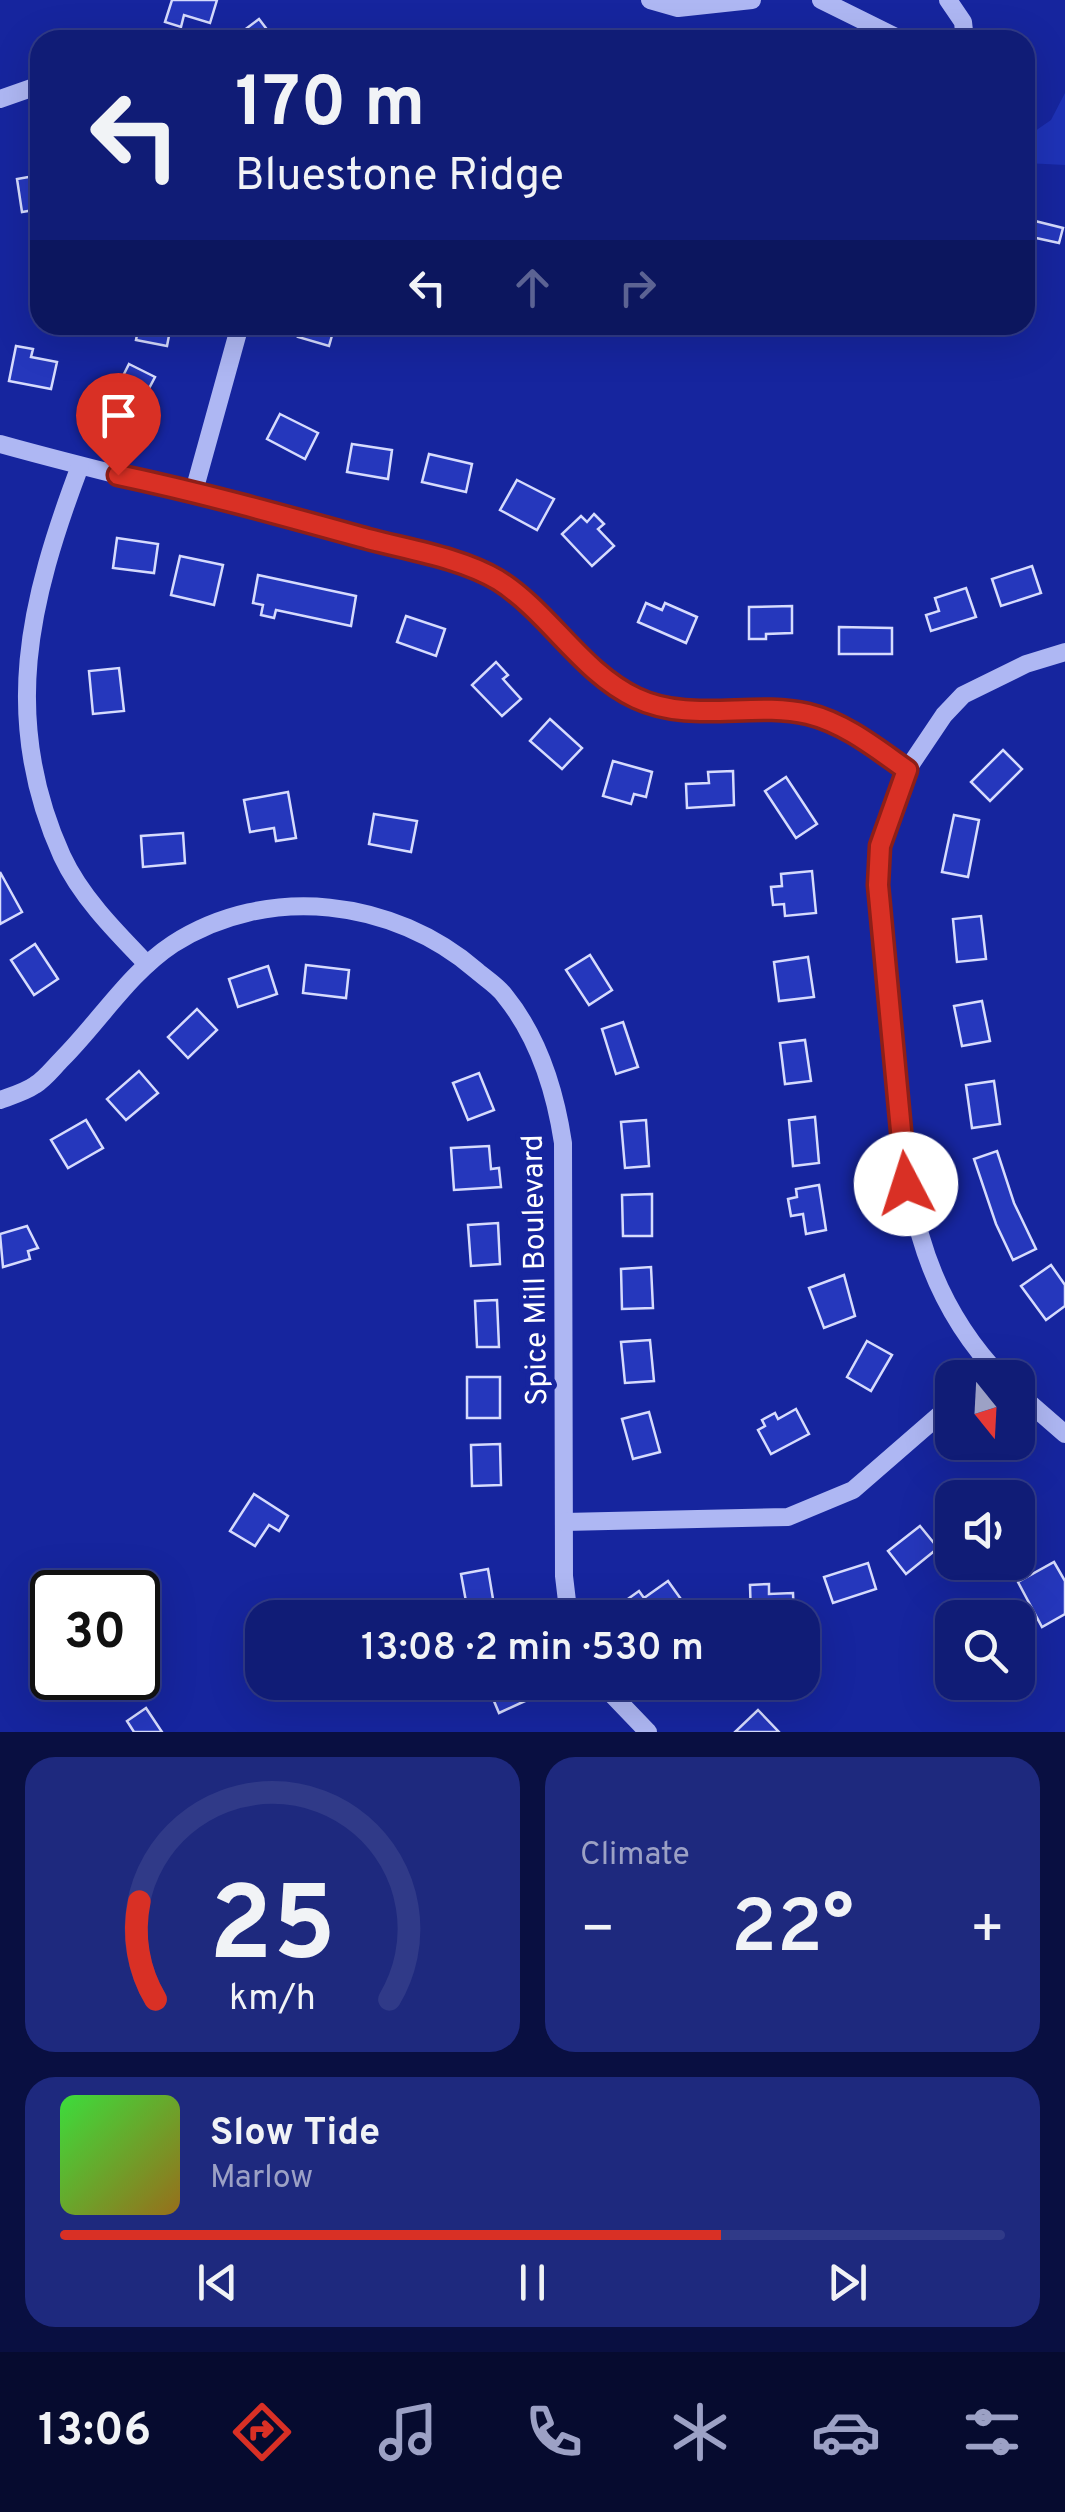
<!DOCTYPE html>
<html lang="en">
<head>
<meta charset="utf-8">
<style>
  :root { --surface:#101c76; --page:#1e297e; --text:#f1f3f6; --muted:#9ca1c5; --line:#303a88; --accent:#d93025 }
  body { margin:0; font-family:Overpass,sans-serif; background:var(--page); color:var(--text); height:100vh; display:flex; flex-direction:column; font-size:38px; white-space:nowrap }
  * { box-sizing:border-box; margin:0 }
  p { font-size:32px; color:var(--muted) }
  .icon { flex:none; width:55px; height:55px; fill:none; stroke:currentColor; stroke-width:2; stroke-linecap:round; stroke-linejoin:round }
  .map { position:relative; height:1732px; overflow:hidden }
  .drawer { display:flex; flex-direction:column; gap:25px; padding:25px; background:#090f41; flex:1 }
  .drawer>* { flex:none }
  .banner { position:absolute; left:30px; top:30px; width:1005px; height:305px; border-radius:30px; box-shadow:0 10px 40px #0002,0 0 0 2px var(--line); background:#101c76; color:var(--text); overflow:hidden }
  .needle { width:65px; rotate:162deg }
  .fabs { position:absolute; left:935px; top:1360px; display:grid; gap:20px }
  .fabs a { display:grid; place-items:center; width:100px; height:100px; border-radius:20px; background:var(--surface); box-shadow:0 10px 40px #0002,0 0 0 2px var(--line); font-size:50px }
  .speed { position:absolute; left:30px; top:1570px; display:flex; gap:20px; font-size:50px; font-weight:700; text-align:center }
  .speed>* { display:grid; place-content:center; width:130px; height:130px; border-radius:50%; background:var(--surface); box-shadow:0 10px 40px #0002,0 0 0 2px var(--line); line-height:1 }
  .speed .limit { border:5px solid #111; border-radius:15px; background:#fff; color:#111 }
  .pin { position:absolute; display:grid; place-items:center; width:85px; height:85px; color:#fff; margin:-102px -42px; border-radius:50% 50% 50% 0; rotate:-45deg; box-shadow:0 0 10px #0007 }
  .pin .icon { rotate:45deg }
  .me { position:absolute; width:110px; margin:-55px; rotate:355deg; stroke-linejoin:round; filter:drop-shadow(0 0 8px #0008) }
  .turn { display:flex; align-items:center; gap:35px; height:210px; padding:0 40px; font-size:45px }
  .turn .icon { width:130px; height:130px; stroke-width:2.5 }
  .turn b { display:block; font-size:70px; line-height:85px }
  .lanes { display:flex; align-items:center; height:95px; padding:0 40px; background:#0003; justify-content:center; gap:50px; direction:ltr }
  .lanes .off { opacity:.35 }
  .big { font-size:75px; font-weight:600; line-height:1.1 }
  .drawer .widget { flex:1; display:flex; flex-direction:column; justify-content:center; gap:15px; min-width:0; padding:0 35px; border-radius:30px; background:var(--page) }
  .drawer .dial { align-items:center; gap:0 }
  .dial svg { height:260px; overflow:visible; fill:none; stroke:var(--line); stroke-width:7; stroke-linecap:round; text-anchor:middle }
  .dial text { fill:var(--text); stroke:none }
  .song { display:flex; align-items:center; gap:30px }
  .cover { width:120px; height:120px; border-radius:15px; background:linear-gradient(135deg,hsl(120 70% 55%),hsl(40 70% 35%)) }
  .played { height:10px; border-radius:5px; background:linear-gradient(90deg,var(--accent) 70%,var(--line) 70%) }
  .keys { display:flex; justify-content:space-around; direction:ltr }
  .heat { display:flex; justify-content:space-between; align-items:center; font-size:55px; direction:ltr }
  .drawer .tiles { flex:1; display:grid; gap:25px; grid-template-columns:1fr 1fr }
  .widget:last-child { grid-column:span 2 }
  .trip { position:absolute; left:245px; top:1600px; width:575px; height:100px; border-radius:30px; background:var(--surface); box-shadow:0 10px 40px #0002,0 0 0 2px var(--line); font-weight:600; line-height:100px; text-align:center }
  .dock { display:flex; height:160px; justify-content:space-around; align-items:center; background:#060b2f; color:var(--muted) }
  .dock .icon { width:70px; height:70px }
  .dock .selected { color:var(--accent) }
  .dock b { font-size:45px; color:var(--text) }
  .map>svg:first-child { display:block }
  .green { fill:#1e32b7 }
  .building { fill:#2537bc; stroke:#d6dbfd; stroke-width:2.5 }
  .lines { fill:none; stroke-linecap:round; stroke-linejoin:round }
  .minor { stroke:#aeb7f3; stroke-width:18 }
  .route-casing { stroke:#8d1f18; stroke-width:25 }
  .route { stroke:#d93025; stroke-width:18 }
  .labels { text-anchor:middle; stroke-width:10; stroke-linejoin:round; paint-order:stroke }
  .street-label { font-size:30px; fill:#fff; stroke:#16259e }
</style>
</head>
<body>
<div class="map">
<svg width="1065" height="1732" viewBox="0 0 1065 1732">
  <rect width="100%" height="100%" fill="#16259e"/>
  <path class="green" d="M1065 93V165L1025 163V138L1051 120Z"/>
  <g class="building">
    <path d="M172 0H217L210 23 184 15 181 27 165 22Z"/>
    <path d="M259 19 275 40H231Z"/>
    <path d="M40 175V209L22 212 17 179Z"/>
    <path d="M1031 220 1063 228 1059 243 1027 236Z"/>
    <path d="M139 325H171L167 346 136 340Z"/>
    <path d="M302 325H335L329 346 298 337Z"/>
    <path d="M16 346 33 349 31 357 57 362 51 389 9 381Z"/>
    <path d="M129 364 155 377 136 413 111 400Z"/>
    <path d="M280 414 318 433 305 459 267 439Z"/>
    <path d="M352 444 392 450 388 479 347 472Z"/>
    <path d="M429 454 472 464 466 492 422 482Z"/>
    <path d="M517 480 554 499 537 530 500 510Z"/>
    <path d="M594 514 604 524 598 529 614 546 592 566 562 534 581 516 587 522Z"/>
    <path d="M117 538 158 544 154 573 113 568Z"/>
    <path d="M180 556 223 565 214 605 171 595Z"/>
    <path d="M1032 566 1041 593 1001 606 992 579Z"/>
    <path d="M258 575 356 596 351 626 276 610 274 618 261 615 263 605 253 603Z"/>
    <path d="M966 588 976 617 931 631 926 615 939 611 935 598Z"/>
    <path d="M646 603 662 610 665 603 697 617 686 643 638 622Z"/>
    <path d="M792 606V633L766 634V639H749V607Z"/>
    <path d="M406 616 445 629 436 656 397 642Z"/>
    <path d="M839 627 892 628V654H839Z"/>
    <path d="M496 662 508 675 503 679 521 699 502 716 472 685Z"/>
    <path d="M119 668 124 711 93 714 89 671Z"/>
    <path d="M550 719 582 748 562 769 530 741Z"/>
    <path d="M1003 750 1022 769 990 801 971 782Z"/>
    <path d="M613 761 652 772 646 797 634 794 631 804 603 796Z"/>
    <path d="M733 771 734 805 687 808 686 784 709 783 708 772Z"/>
    <path d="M786 777 817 824 796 838 765 791Z"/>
    <path d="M288 792 296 838 276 841 274 828 250 832 244 800Z"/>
    <path d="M374 814 417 821 411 852 369 844Z"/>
    <path d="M954 815 979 820 968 877 942 872Z"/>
    <path d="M183 833 185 863 143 867 141 836Z"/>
    <path d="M812 871 816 913 785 916 784 904 773 905 771 887 782 886 781 874Z"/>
    <path d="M0 872 22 912 0 924Z"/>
    <path d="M981 916 986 959 957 962 953 919Z"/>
    <path d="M35 944 58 979 34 995 11 960Z"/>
    <path d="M590 955 612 990 589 1005 566 970Z"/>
    <path d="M808 957 814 997 779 1001 774 962Z"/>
    <path d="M306 965 349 970 346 998 303 993Z"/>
    <path d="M268 966 277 994 238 1007 229 979Z"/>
    <path d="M982 1001 990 1041 962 1046 954 1006Z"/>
    <path d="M197 1009 217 1030 188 1058 168 1037Z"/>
    <path d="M623 1022 638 1067 616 1074 602 1029Z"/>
    <path d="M805 1040 811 1081 785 1084 780 1043Z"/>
    <path d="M139 1071 158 1093 126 1120 107 1099Z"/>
    <path d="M479 1073 494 1110 468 1120 453 1083Z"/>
    <path d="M994 1081 1000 1124 972 1128 966 1085Z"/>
    <path d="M815 1117 819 1163 793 1166 789 1120Z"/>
    <path d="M86 1120 103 1148 68 1168 51 1140Z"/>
    <path d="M646 1120 649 1166 625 1168 621 1122Z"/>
    <path d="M489 1146 491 1169 499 1168 501 1187 454 1190 451 1148Z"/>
    <path d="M997 1151 1014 1203 1036 1249 1013 1260 996 1224 974 1159Z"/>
    <path d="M819 1185 826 1230 806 1234 803 1214 791 1216 788 1199 797 1197 796 1189Z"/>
    <path d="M652 1194V1236H623L622 1195Z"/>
    <path d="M498 1223 500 1264 471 1266 468 1225Z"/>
    <path d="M27 1226 38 1248 28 1251 30 1259 3 1267 0 1234Z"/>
    <path d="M1051 1265 1065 1285V1306L1046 1320 1021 1286Z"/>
    <path d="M651 1267 653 1308 622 1309 621 1269Z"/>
    <path d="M844 1275 855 1316 824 1328 809 1288Z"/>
    <path d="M497 1300 499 1347H477L475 1301Z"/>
    <path d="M650 1340 654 1381 625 1383 621 1342Z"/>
    <path d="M867 1341 892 1355 871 1391 847 1377Z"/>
    <rect x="467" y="1377" width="33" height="41"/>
    <path d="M796 1409 809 1434 771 1454 758 1430 765 1426 762 1420 775 1413 778 1419Z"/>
    <path d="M649 1412 660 1452 633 1459 622 1419Z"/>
    <path d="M500 1444 501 1485 472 1486 471 1445Z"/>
    <path d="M254 1494 288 1516 279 1531 269 1525 255 1546 230 1531Z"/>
    <path d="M920 1526 938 1548 906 1574 888 1551Z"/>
    <path d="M1054 1562 1065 1581V1614L1042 1627 1018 1582Z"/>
    <path d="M868 1563 876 1589 833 1603 824 1577Z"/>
    <path d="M488 1569 493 1599 485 1601 488 1618H469L461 1574Z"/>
    <path d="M668 1581 683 1602 662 1618H637L625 1601 639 1591 644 1598Z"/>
    <path d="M769 1584V1594L793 1593 794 1618H751L750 1585Z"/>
    <path d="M486 1682H517L525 1701 499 1713Z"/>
    <path d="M146 1708 162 1732H134L127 1721Z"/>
    <path d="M758 1710 779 1732H735Z"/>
  </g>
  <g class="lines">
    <g class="minor">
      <path d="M650 0 678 8 752 0"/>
      <path d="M821 0 902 40"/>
      <path d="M948 0 963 22 965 40"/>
      <path d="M0 99 40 85"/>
      <path d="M0 444C114 476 231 501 346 533 394 546 445 556 491 577 549 603 578 671 636 698 691 724 752 701 808 714 845 722 876 749 907 770"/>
      <path d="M80 466C29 601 0 719 62 856 81 897 116 932 147 964"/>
      <path d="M194 491 240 325"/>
      <path d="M0 1100C11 1096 25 1092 35 1085 45 1079 54 1067 62 1059 99 1022 129 973 173 944 268 883 394 899 477 971 486 979 498 986 505 996 539 1038 555 1090 563 1143L564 1576 569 1618"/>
      <path d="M1002 1378C914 1287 906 1186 895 1068 890 1007 884 946 878 885L880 846 891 809 907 770 944 715 963 695 1026 664 1065 652"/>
      <path d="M1018 1393 1065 1434"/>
      <path d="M564 1522 788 1517 853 1490 952 1404"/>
      <path d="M600 1682 648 1732"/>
    </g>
  </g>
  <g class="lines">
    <defs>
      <path id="route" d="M118 475C203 493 285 516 368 539 410 550 461 558 498 580 549 612 581 672 636 698 691 724 752 701 808 714 845 723 877 749 907 770L880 846 878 885 906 1184"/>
    </defs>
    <use href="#route" class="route-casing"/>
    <use href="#route" class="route"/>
  </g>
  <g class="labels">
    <g class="street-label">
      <text transform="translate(534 1270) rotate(-91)" y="10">Spice Mill Boulevard</text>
    </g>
  </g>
</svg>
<div class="fabs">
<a><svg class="needle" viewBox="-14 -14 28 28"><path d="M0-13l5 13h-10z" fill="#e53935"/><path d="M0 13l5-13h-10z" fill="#9ca1c5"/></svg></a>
<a><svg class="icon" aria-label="sound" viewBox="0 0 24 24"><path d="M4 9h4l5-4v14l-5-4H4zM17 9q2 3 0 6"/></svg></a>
<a><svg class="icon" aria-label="search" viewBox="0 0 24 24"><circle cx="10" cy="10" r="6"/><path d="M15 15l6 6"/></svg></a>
</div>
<div class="speed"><div class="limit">30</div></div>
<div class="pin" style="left:118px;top:475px;background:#d93025"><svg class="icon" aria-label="arrive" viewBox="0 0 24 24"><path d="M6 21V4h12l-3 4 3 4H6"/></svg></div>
<svg class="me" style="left:906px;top:1184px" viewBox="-20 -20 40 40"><circle r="19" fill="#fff"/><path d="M0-13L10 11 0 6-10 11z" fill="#d93025"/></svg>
<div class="trip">13:08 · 2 min · 530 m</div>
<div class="banner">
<div class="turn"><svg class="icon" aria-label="left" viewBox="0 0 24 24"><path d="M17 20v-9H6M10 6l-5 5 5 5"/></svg><div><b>170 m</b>Bluestone Ridge</div></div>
<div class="lanes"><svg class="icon" aria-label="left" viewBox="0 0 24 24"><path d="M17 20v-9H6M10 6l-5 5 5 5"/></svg><svg class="icon off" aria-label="ahead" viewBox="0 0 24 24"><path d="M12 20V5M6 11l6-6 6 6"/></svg><svg class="icon off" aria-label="right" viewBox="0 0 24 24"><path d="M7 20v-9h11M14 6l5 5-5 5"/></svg></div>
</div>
</div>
<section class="drawer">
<div class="tiles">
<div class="widget dial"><svg viewBox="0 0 100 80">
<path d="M14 69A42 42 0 1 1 86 69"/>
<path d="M14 69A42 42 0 0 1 9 39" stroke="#d93025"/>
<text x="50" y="56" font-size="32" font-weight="700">25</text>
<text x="50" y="72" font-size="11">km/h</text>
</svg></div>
<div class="widget"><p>Climate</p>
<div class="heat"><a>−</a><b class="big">22°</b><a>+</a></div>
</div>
<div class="widget">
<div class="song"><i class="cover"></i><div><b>Slow Tide</b><p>Marlow</p></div></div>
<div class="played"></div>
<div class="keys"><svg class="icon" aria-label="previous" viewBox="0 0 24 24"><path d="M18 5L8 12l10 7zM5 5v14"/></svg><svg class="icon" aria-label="pause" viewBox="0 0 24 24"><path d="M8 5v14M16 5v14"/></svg><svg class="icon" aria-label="next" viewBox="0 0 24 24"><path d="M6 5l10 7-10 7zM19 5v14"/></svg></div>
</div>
</div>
</section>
<nav class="dock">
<b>13:06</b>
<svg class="icon selected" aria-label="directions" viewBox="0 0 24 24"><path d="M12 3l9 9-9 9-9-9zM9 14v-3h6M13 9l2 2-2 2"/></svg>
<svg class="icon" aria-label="music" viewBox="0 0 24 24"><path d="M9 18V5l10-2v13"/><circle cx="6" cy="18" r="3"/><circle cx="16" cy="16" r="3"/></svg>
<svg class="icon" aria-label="phone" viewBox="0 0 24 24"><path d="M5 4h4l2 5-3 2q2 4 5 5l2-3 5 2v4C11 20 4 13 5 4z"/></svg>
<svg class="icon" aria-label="climate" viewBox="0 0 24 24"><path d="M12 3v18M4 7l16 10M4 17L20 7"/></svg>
<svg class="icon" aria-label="car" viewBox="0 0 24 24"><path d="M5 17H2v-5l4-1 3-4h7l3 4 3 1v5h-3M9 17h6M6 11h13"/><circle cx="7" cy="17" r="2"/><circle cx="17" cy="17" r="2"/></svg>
<svg class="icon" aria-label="filters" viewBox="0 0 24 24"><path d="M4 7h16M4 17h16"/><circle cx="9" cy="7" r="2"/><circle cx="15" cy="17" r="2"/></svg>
</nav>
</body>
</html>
